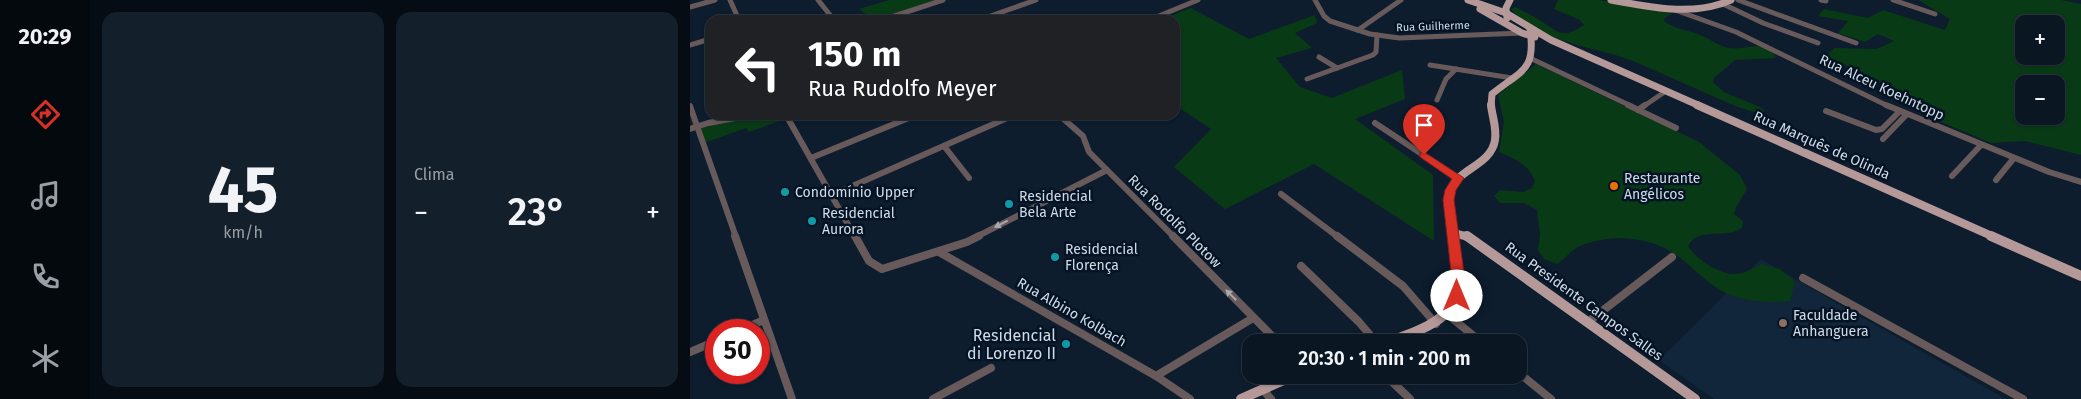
<!DOCTYPE html>
<html lang="pt">
<head>
<meta charset="utf-8">
<style>
  :root { --surface:#0a1622; --page:#131f2a; --text:#f1f3f6; --muted:#999fa5; --line:#2a3540; --accent:#d93025 }
  body { margin:0; font-family:"Fira Sans",sans-serif; background:var(--page); color:var(--text); height:100vh; display:flex; flex-direction:column; font-size:19px; white-space:nowrap }
  * { box-sizing:border-box; margin:0 }
  p { font-size:16px; color:var(--muted) }
  .icon { flex:none; width:28px; height:28px; fill:none; stroke:currentColor; stroke-width:2; stroke-linecap:round; stroke-linejoin:round }
  .map { position:relative; flex:1; overflow:hidden }
  .details { display:flex; flex-direction:column; gap:12px; padding:12px; background:#060c13; width:600px }
  .details>* { flex:none }
  .top-card { position:absolute; left:15px; top:15px; width:475px; height:105px; border-radius:15px; box-shadow:0 1px 4px #0004,0 0 0 1px var(--line); background:#202124; color:#fff; overflow:hidden }
  .tools { position:absolute; left:1325px; top:15px; display:grid; gap:10px }
  .tools a { display:grid; place-items:center; width:50px; height:50px; border-radius:10px; background:var(--surface); box-shadow:0 1px 4px #0004,0 0 0 1px var(--line); font-size:25px }
  .speed { position:absolute; left:15px; top:319px; display:flex; gap:10px; font-size:25px; font-weight:700; text-align:center }
  .speed>* { display:grid; place-content:center; width:65px; height:65px; border-radius:50%; background:var(--surface); box-shadow:0 1px 4px #0004,0 0 0 1px var(--line); line-height:1 }
  .speed .limit { border:8px solid #d22; background:#fff; color:#111 }
  .pin { position:absolute; display:grid; place-items:center; width:42px; height:42px; color:#fff; margin:-51px -21px; border-radius:50% 50% 50% 0; rotate:-45deg; box-shadow:0 0 5px #0007 }
  .pin .icon { rotate:45deg }
  .me { position:absolute; width:55px; margin:-28px; rotate:0deg; stroke-linejoin:round; filter:drop-shadow(0 0 4px #0008) }
  .turn { display:flex; align-items:center; gap:18px; height:105px; padding:0 20px; font-size:22px }
  .turn .icon { width:65px; height:65px; stroke-width:2.5 }
  .turn b { display:block; font-size:35px; line-height:42px }
  .big { font-size:38px; font-weight:600; line-height:1.1 }
  .details .widget { flex:1; display:flex; flex-direction:column; justify-content:center; gap:8px; min-width:0; padding:0 18px; border-radius:15px; background:var(--page) }
  .details .dial { align-items:center; gap:0 }
  .dial b { font-size:65px; line-height:1 }
  .heat { display:flex; justify-content:space-between; align-items:center; font-size:28px; direction:ltr }
  .details .tiles { flex:1; display:grid; gap:12px; grid-template-columns:repeat(2,1fr) }
  .trip { position:absolute; left:552px; top:334px; width:285px; height:50px; border-radius:15px; background:var(--surface); box-shadow:0 1px 4px #0004,0 0 0 1px var(--line); font-weight:600; line-height:50px; text-align:center }
  main { display:flex; flex:1; min-height:0 }
  .dock { display:flex; flex-direction:column; width:90px; justify-content:space-around; align-items:center; background:#04090e; color:var(--muted) }
  .dock .icon { width:35px; height:35px }
  .dock .active { color:var(--accent) }
  .dock b { font-size:22px; color:var(--text) }
  .map>svg:first-child { display:block }
  .built { fill:#11253b }
  .green { fill:#093a16; fill-rule:evenodd }
  .lines { fill:none; stroke-linecap:round; stroke-linejoin:round }
  .minor-far2 { stroke:#685a5a; stroke-width:5 }
  .minor-far1 { stroke:#685a5a; stroke-width:6 }
  .minor { stroke:#685a5a; stroke-width:8 }
  .major-far2 { stroke:#b59999; stroke-width:7 }
  .major-far1 { stroke:#b59999; stroke-width:8 }
  .major { stroke:#b59999; stroke-width:10 }
  .oneway { fill:#a8a8af }
  .route { fill:#d93025; stroke:#8d1f18 }
  .food-dot { fill:#e8710a; stroke:#051424; stroke-width:2 }
  .culture-dot { fill:#0f9aa8; stroke:#051424; stroke-width:2 }
  .education-dot { fill:#8d6e63; stroke:#051424; stroke-width:2 }
  .labels { text-anchor:middle; stroke-width:5; stroke-linejoin:round; paint-order:stroke }
  .far-street-label { font-size:11px; fill:#d2dce8; stroke:#051424 }
  .street-label { font-size:14px; fill:#d2dce8; stroke:#051424 }
  .poi-label { font-size:14px; fill:#d2dce8; stroke:#051424; text-anchor:start }
  .near-poi-label { font-size:16px; fill:#d2dce8; stroke:#051424; text-anchor:end }
</style>
</head>
<body>
<main>
<nav class="dock">
<b>20:29</b>
<svg class="icon active" aria-label="directions" viewBox="0 0 24 24"><path d="M12 3l9 9-9 9-9-9zM9 14v-3h6M13 9l2 2-2 2"/></svg>
<svg class="icon" aria-label="music" viewBox="0 0 24 24"><path d="M9 18V5l10-2v13"/><circle cx="6" cy="18" r="3"/><circle cx="16" cy="16" r="3"/></svg>
<svg class="icon" aria-label="phone" viewBox="0 0 24 24"><path d="M5 4h4l2 5-3 2q2 4 5 5l2-3 5 2v4C11 20 4 13 5 4z"/></svg>
<svg class="icon" aria-label="climate" viewBox="0 0 24 24"><path d="M12 3v18M4 7l16 10M4 17L20 7"/></svg>
</nav>
<section class="details">
<div class="tiles">
<div class="widget dial"><b>45</b><p>km/h</p></div>
<div class="widget"><p>Clima</p>
<div class="heat"><a>−</a><b class="big">23°</b><a>+</a></div>
</div>
</div>
</section>
<div class="map">
<svg width="1391" height="399" viewBox="0 0 1391 399">
  <rect width="100%" height="100%" fill="#0d1d2e"/>
  <path class="built" d="M1071 259 1150 305 1316 399H1024L969 360Z"/>
  <g class="green">
    <path d="M199 0H245L183 20H178L177 15 169 9Z"/>
    <path d="M868 0H908L975 11 982 13 975 18 974 21C984 29 998 30 1010 35 1020 39 1027 45 1038 48 1053 51 1078 37 1086 58L1045 60 1024 78 1023 82 1034 92 1070 107 1074 110V114C1055 111 1039 103 1020 95 995 84 969 72 943 61 905 46 850 44 821 9L826 7C834 12 843 16 851 21 869 33 873 39 894 25L890 20 864 9Z"/>
    <path d="M1228 0H1371L1391 4V155L1335 141 1301 143 1244 119 1255 111 1136 56 1145 48 1187 49 1204 41 1188 34 1175 42 1148 33 1158 21 1128 16 1134 9 1178 18 1193 10 1255 30 1260 19ZM1334 24H1366V56H1334ZM1334 84H1366V116H1334Z"/>
    <path d="M501 8 559 39 625 15 627 23 605 33 622 48 586 58 610 87 642 98 712 70 715 99 665 119 743 175 744 241 624 164 535 209 484 167 521 129 485 105V20H481L480 16Z"/>
    <path d="M846 64 1009 142 1050 175 1057 189 1046 207 1044 214 1053 221 1052 228C1033 240 1008 226 998 246 1006 259 1026 272 1041 274 1052 275 1062 269 1071 264L1090 269 1105 282 1100 301C1080 303 1059 302 1040 295 1020 287 1005 269 988 256 962 236 920 233 890 246 880 250 876 259 867 264L854 259 848 250 850 234 847 210 834 203H810L804 196 810 190 833 192 842 188 845 181C839 164 825 159 809 152L814 122 808 95Z"/>
    <path d="M76 115H93L95 119 59 132 56 128 14 143 10 129 21 123Z"/>
  </g>
  <g class="lines">
    <g class="minor-far2">
      <path d="M40 0 49 20"/>
      <path d="M128 0 144 20"/>
      <path d="M625 0 634 16 640 21 680 34 709 38 832 33"/>
      <path d="M1048 0 1166 43"/>
      <path d="M1131 0 1136 1"/>
      <path d="M1203 0 1245 14"/>
      <path d="M1033 4 1073 23 1128 43"/>
      <path d="M0 7 25 0"/>
      <path d="M985 10 1046 32 1198 106"/>
      <path d="M192 20 253 0"/>
      <path d="M289 20 346 0"/>
      <path d="M459 20 508 0"/>
      <path d="M668 30 711 0"/>
      <path d="M0 45 20 39"/>
      <path d="M629 57 647 68"/>
      <path d="M842 59 941 106"/>
      <path d="M740 65 822 78"/>
      <path d="M617 79 683 55 686 52 687 35"/>
      <path d="M747 100 756 79 766 69"/>
      <path d="M954 106 976 91"/>
    </g>
    <g class="minor-far1">
      <path d="M938 105 986 128"/>
      <path d="M1196 105 1359 172 1391 182"/>
      <path d="M0 106 46 237"/>
      <path d="M948 110 955 105"/>
      <path d="M1136 111 1186 130 1192 129 1210 111"/>
      <path d="M96 115 165 237"/>
      <path d="M369 115 393 136 399 152 484 237"/>
      <path d="M685 123 768 178"/>
      <path d="M0 129 18 123 61 115"/>
      <path d="M1193 139 1217 114"/>
      <path d="M254 146 279 178"/>
      <path d="M121 158 226 115"/>
      <path d="M1262 176 1291 145"/>
      <path d="M1306 180 1324 158"/>
      <path d="M591 194 648 237"/>
      <path d="M142 195 324 115"/>
      <path d="M286 237 417 170"/>
    </g>
    <g class="minor">
      <path d="M45 236 102 399"/>
      <path d="M165 236 179 261 192 269 277 242 289 236"/>
      <path d="M483 236 588 342"/>
      <path d="M647 236 713 286 746 324"/>
      <path d="M249 252 466 376 500 399"/>
      <path d="M611 266 669 322 686 342"/>
      <path d="M1113 278 1333 399"/>
      <path d="M757 314 791 342"/>
      <path d="M898 322 982 257"/>
      <path d="M51 330 74 320"/>
      <path d="M0 352 26 341"/>
      <path d="M829 373 861 399"/>
      <path d="M695 375 720 399"/>
      <path d="M466 376 563 318"/>
      <path d="M573 390 581 399"/>
      <path d="M243 399 301 368"/>
    </g>
    <g class="major-far2">
      <path d="M778 0 816 13 861 40 1010 106"/>
      <path d="M921 0C960 7 1003 17 1041 0"/>
      <path d="M790 9 832 33 845 37"/>
      <path d="M817 18 816 8 820 0"/>
      <path d="M801 106 802 94C833 69 846 71 840 28"/>
    </g>
    <g class="major-far1">
      <path d="M1007 105 1304 237"/>
      <path d="M763 233 779 237"/>
      <path d="M764 237C762 224 756 208 759 195 763 169 801 167 805 140 807 128 802 116 801 105"/>
    </g>
    <g class="major">
      <path d="M777 236 1005 399"/>
      <path d="M1301 236 1391 276"/>
      <path d="M698 342C767 318 773 308 764 236"/>
      <path d="M551 399 605 375"/>
    </g>
  </g>
  <defs><path id="oneway-solid" d="M-6-.8H1V-3.2L6.5 0L1 3.2V.8H-6Z" transform="scale(1.25)"/></defs>
  <g class="oneway">
    <use href="#oneway-solid" transform="translate(311 224) rotate(153)"/>
    <use href="#oneway-solid" transform="translate(541 295) rotate(-135)"/>
  </g>
  <path class="route" d="M734 152 774 178 766 190 764 200 775 280 774 296 767 301 761 296 762 280 753 200 755 190 762 179 730 157V153Z"/>
  <circle class="food-dot" cx="924" cy="186" r="5"/>
  <g class="culture-dot">
    <circle cx="95" cy="192" r="5"/>
    <circle cx="319" cy="204" r="5"/>
    <circle cx="122" cy="221" r="5"/>
    <circle cx="365" cy="257" r="5"/>
    <circle cx="376" cy="344" r="5"/>
  </g>
  <circle class="education-dot" cx="1093" cy="323" r="5"/>
  <g class="labels">
    <g class="far-street-label">
      <text transform="translate(743 26) rotate(-2)" y="4">Rua Guilherme</text>
    </g>
    <g class="street-label">
      <text transform="translate(1192 87) rotate(25)" y="5">Rua Alceu Koehntopp</text>
      <text transform="translate(1132 145) rotate(24)" y="5">Rua Marquês de Olinda</text>
      <text transform="translate(485 221) rotate(45)" y="5">Rua Rodolfo Plotow</text>
      <text transform="translate(894 301) rotate(36)" y="5">Rua Presidente Campos Salles</text>
      <text transform="translate(382 312) rotate(30)" y="5">Rua Albino Kolbach</text>
    </g>
    <g class="poi-label">
      <text x="934" y="183">Restaurante<tspan x="934" dy="16">Angélicos</tspan></text>
      <text x="105" y="197">Condomínio Upper</text>
      <text x="329" y="201">Residencial<tspan x="329" dy="16">Bela Arte</tspan></text>
      <text x="132" y="218">Residencial<tspan x="132" dy="16">Aurora</tspan></text>
      <text x="375" y="254">Residencial<tspan x="375" dy="16">Florença</tspan></text>
      <text x="1103" y="320">Faculdade<tspan x="1103" dy="16">Anhanguera</tspan></text>
    </g>
    <g class="near-poi-label">
      <text x="366" y="341">Residencial<tspan x="366" dy="18">di Lorenzo II</tspan></text>
    </g>
  </g>
</svg>
<div class="tools">
<a>+</a>
<a>−</a>
</div>
<div class="speed"><div class="limit">50</div></div>
<div class="pin" style="left:734px;top:155px;background:#d93025"><svg class="icon" aria-label="arrive" viewBox="0 0 24 24"><path d="M6 21V4h12l-3 4 3 4H6"/></svg></div>
<svg class="me" style="left:767px;top:296px" viewBox="-20 -20 40 40"><circle r="19" fill="#fff"/><path d="M0-13L10 11 0 6-10 11z" fill="#d93025"/></svg>
<div class="trip">20:30 · 1 min · 200 m</div>
<div class="top-card">
<div class="turn"><svg class="icon" aria-label="left" viewBox="0 0 24 24"><path d="M17 20v-9H6M10 6l-5 5 5 5"/></svg><div><b>150 m</b>Rua Rudolfo Meyer</div></div>
</div>
</div>
</main>
</body>
</html>
